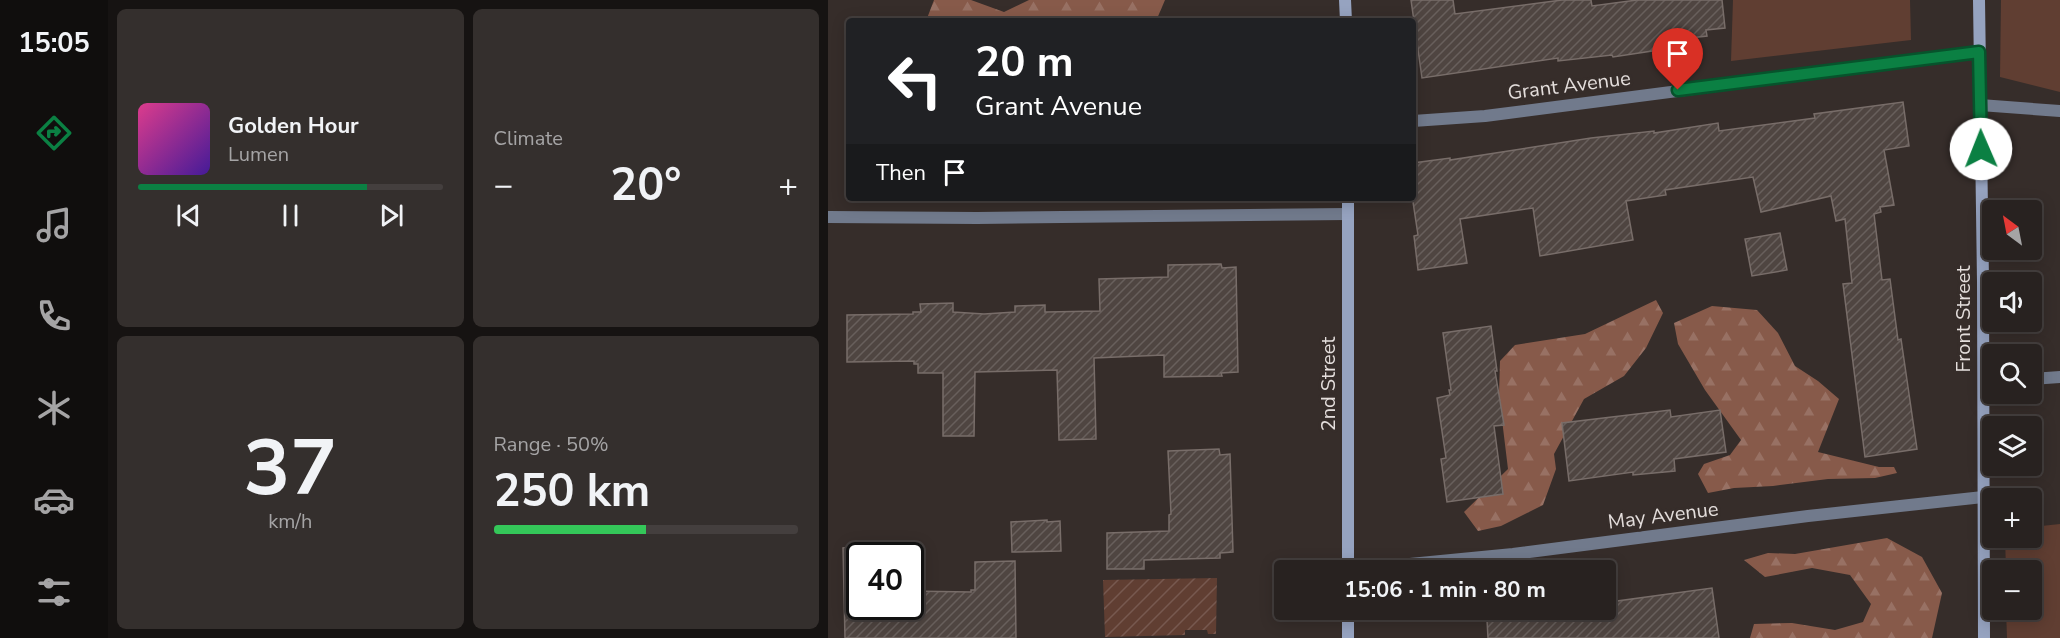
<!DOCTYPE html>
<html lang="en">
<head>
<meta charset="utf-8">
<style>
  :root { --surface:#282220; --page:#342f2d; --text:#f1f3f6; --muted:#a5a4a5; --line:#443f3e; --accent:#0b8043 }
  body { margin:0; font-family:"Nunito Sans",sans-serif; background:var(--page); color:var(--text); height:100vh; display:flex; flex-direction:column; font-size:22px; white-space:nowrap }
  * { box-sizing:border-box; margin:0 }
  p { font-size:20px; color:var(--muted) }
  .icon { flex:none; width:33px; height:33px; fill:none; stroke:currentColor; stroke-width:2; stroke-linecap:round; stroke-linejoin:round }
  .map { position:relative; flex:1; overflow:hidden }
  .panel { display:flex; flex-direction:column; gap:9px; padding:9px; background:#161312; width:720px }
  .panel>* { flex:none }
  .top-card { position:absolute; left:18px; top:18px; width:570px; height:183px; border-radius:6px; box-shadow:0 3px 15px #0003,0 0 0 2px var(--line); background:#202124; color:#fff; overflow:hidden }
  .needle { width:39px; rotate:328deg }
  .buttons { position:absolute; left:1154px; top:200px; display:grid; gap:12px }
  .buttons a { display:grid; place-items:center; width:60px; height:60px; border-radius:6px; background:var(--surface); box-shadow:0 3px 15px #0003,0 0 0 2px var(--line); font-size:30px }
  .speed { position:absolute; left:18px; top:542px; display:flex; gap:12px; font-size:30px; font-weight:700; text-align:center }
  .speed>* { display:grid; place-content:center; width:78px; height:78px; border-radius:50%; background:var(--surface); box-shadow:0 3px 15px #0003,0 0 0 2px var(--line); line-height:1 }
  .speed .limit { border:3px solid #111; border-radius:9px; background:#fff; color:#111 }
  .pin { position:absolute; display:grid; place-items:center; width:51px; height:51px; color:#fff; margin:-62px -26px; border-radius:50% 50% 50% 0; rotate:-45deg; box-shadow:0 0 6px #0007 }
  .pin .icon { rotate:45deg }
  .me { position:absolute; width:66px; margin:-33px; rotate:359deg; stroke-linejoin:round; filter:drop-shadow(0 0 4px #0008) }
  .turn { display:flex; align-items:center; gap:21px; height:126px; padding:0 30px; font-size:27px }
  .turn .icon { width:78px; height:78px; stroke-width:2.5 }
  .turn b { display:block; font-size:42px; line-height:51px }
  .then { display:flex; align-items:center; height:57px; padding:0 30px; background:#0003; gap:12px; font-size:22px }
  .big { font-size:45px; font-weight:700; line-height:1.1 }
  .panel .widget { flex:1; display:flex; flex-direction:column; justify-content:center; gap:9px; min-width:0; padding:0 21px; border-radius:9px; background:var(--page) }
  .panel .dial { align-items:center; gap:0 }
  .dial b { font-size:78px; line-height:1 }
  .song { display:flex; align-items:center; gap:18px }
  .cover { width:72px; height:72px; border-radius:9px; background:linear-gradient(135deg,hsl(330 70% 55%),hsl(260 70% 35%)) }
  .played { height:6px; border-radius:3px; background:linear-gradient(90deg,var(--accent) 75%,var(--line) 75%) }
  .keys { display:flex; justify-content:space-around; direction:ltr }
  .heat { display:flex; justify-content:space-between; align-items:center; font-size:33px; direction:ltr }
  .charge { height:9px; border-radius:4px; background:linear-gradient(90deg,#34c759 50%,var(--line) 0) }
  .panel .tiles { flex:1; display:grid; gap:9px; grid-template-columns:repeat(2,1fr) }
  .trip { position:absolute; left:446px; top:560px; width:342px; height:60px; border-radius:6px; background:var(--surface); box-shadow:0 3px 15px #0003,0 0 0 2px var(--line); font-weight:700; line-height:60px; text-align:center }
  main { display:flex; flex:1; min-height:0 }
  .menu { display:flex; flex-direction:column; width:108px; justify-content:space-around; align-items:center; background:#100e0d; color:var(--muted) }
  .menu .icon { width:42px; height:42px }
  .menu .active { color:var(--accent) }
  .menu b { font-size:27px; color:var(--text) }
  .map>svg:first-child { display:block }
  .green { fill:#603e32 }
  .forest { fill:url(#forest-firs) }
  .garden { fill:url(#garden-furrows) }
  .building { fill:url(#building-hatch); stroke:#786d69; stroke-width:1.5 }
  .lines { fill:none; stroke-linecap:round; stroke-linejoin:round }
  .lane { stroke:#717a8c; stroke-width:12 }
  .street { stroke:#717a8c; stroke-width:12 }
  .secondary { stroke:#96a3c0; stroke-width:12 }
  .route-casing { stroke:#07532c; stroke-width:15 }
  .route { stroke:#0b8043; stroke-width:10 }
  .labels { text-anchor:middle; stroke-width:6; stroke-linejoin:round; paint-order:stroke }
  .street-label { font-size:20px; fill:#e4dedc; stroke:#362d2a }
</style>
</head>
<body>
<main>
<nav class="menu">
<b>15:05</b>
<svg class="icon active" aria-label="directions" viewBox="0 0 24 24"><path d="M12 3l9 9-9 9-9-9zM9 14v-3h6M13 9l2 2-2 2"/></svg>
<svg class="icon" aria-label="music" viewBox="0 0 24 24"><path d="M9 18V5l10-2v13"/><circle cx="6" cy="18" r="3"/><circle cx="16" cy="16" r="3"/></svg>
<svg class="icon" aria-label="phone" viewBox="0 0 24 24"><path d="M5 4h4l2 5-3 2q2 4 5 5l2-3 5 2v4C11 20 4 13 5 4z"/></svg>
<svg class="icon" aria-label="climate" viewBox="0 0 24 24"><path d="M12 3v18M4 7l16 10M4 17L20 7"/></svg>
<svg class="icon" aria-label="car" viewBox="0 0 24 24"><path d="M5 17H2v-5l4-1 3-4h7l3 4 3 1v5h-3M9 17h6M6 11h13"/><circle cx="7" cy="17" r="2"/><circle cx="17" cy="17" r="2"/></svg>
<svg class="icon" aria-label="filters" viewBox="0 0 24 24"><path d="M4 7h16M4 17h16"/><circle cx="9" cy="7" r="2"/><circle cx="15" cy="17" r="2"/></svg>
</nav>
<section class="panel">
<div class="tiles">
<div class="widget">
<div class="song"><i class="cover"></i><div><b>Golden Hour</b><p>Lumen</p></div></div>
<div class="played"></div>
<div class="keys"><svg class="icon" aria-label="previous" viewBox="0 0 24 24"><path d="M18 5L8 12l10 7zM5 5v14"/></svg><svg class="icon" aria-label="pause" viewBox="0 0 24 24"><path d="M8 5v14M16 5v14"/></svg><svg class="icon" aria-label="next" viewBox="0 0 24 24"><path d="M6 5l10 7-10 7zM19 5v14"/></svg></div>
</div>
<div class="widget"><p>Climate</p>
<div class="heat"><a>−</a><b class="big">20°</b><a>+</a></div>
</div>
<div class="widget dial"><b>37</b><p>km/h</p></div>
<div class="widget"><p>Range · 50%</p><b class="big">250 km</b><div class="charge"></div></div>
</div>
</section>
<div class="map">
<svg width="1232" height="638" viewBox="0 0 1232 638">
  <defs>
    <pattern id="forest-firs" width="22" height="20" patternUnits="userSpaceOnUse" patternTransform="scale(1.5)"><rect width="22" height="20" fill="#875a4a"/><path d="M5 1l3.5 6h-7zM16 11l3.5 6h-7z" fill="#987164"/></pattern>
    <pattern id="garden-furrows" width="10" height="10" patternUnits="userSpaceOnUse" patternTransform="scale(1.5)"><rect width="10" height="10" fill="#603e32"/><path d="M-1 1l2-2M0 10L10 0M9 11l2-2" fill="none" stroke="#77594f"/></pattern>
    <pattern id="building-hatch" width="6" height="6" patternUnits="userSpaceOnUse" patternTransform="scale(1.5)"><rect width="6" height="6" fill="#4f4541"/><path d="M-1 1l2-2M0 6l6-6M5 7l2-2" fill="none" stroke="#685f5c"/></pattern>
  </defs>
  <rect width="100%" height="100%" fill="#362d2a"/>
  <g class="green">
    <path d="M905 0H1082L1083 40 903 61Z"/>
    <path d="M1173 0H1232V92L1172 77Z"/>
    <path d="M1232 524V638H1179L1178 609H1203V570H1178L1177 537H1203V527Z"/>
  </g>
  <g class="forest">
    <path d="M106 0H143L176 12 201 0H337L328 21H98Z"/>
    <path d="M828 300 835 313 818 348 796 376 756 399 726 454 728 469 715 505 673 526 650 531 636 512 680 469 671 395 672 361 687 345 757 334Z"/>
    <path d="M884 306 929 310 950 333 967 366 990 381 1011 399 990 452 1051 467H1066L1069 473 1047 478 1000 479 945 486 906 488 880 493 870 474 876 464 902 455 913 440 877 390 850 344 846 323Z"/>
    <path d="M1059 538 1094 557 1114 593 1104 638H922L926 624 964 623 1007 630 1035 622 1043 604 1022 575 984 568 937 577 916 560 940 553 967 554Z"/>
  </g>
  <path class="garden" d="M389 578 388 634H380L379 630H357V635L277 637 275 580Z"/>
  <g class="building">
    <path d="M583 0H625L627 14 734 0H763L764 6 809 0H894L897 28 878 30 879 36 836 41 837 49 785 57 784 55 730 61V58L594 78Z"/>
    <path d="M1075 102 1081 146 1056 150 1066 205 1052 207 1053 212 1046 214 1054 280 1062 279 1070 340 1073 339 1089 449 1037 457 1015 284 1024 283 1017 219 1008 221 1003 196 933 212 925 177 837 190 838 195 798 201 805 240 712 256 705 208 632 219 639 263 590 270 586 236 590 235 585 202V163L622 158V160L763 138 826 131V133L890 123 891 131 987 118 986 114Z"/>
    <path d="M952 233 959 270 924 276 917 239Z"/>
    <path d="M393 264 394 268 408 267 410 372 393 373 394 376 336 377V355L266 358 268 439 231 440 229 370 147 372 146 436H115V373H90V364H86V361L19 362V315L85 314V312H93L92 304 125 303V312L156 314 187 312V306L217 305V312L272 311 271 279 340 277V265Z"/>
    <path d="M663 326 669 371H667L676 425 666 426 675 494 619 502 613 459 618 458 609 398 622 395 621 390H623L615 333Z"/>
    <path d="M842 410 843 417 892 410 898 452 846 459 847 471 805 475V472L741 481 734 423Z"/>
    <path d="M391 449 392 455 402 454 405 552 392 553V558L316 560V569H279V533L341 531V515L343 514 340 451Z"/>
    <path d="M219 520V522L232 521 233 551 184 552 183 522Z"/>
    <path d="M72 542 73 555H32V606H82V591L143 592V590H147V562L187 561 188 638H17L15 548Z"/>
    <path d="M884 588 891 638H660L659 620 745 609H783L782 602Z"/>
  </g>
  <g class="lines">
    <g class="lane">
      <path d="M1152 105 1232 111"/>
      <path d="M1203 379 1232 377"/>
    </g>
    <g class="street">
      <path d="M585 121 657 116 1151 52"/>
      <path d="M0 217 149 218 519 214"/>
      <path d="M520 570 685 554 980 516 1155 497"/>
    </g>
    <g class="secondary">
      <path d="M517 0 518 21"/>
      <path d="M1151 0 1155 281 1156 638"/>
      <path d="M520 198V570"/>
      <path d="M520 609V638"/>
    </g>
  </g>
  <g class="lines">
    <defs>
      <path id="route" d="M850 90 1151 52 1153 149"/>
    </defs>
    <use href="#route" class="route-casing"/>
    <use href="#route" class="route"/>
  </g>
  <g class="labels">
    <g class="street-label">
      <text transform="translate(741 85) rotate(-7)" y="7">Grant Avenue</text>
      <text transform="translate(1135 319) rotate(-90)" y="7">Front Street</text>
      <text transform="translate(500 384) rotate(-90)" y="7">2nd Street</text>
      <text transform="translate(835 515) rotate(-7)" y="7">May Avenue</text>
    </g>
  </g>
</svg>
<div class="buttons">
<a><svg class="needle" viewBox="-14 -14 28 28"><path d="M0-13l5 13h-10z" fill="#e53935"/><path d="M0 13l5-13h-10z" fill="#a5a4a5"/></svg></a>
<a><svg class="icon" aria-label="sound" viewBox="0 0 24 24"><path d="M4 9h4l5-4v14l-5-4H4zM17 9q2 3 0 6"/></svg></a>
<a><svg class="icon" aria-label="search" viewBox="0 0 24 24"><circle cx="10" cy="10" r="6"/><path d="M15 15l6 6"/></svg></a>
<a><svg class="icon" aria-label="layers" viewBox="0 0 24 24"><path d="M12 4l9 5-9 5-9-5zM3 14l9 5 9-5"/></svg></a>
<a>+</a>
<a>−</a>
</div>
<div class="speed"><div class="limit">40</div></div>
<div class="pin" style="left:850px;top:90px;background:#d93025"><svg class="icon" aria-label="arrive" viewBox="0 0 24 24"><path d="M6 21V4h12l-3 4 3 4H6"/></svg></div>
<svg class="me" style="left:1153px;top:149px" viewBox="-20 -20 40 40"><circle r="19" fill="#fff"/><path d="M0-13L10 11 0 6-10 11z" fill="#0b8043"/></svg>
<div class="trip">15:06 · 1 min · 80 m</div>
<div class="top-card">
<div class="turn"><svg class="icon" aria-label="left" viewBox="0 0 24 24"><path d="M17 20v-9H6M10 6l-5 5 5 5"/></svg><div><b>20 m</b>Grant Avenue</div></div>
<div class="then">Then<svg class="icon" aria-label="arrive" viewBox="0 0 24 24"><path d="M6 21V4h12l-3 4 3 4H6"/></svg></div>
</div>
</div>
</main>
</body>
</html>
